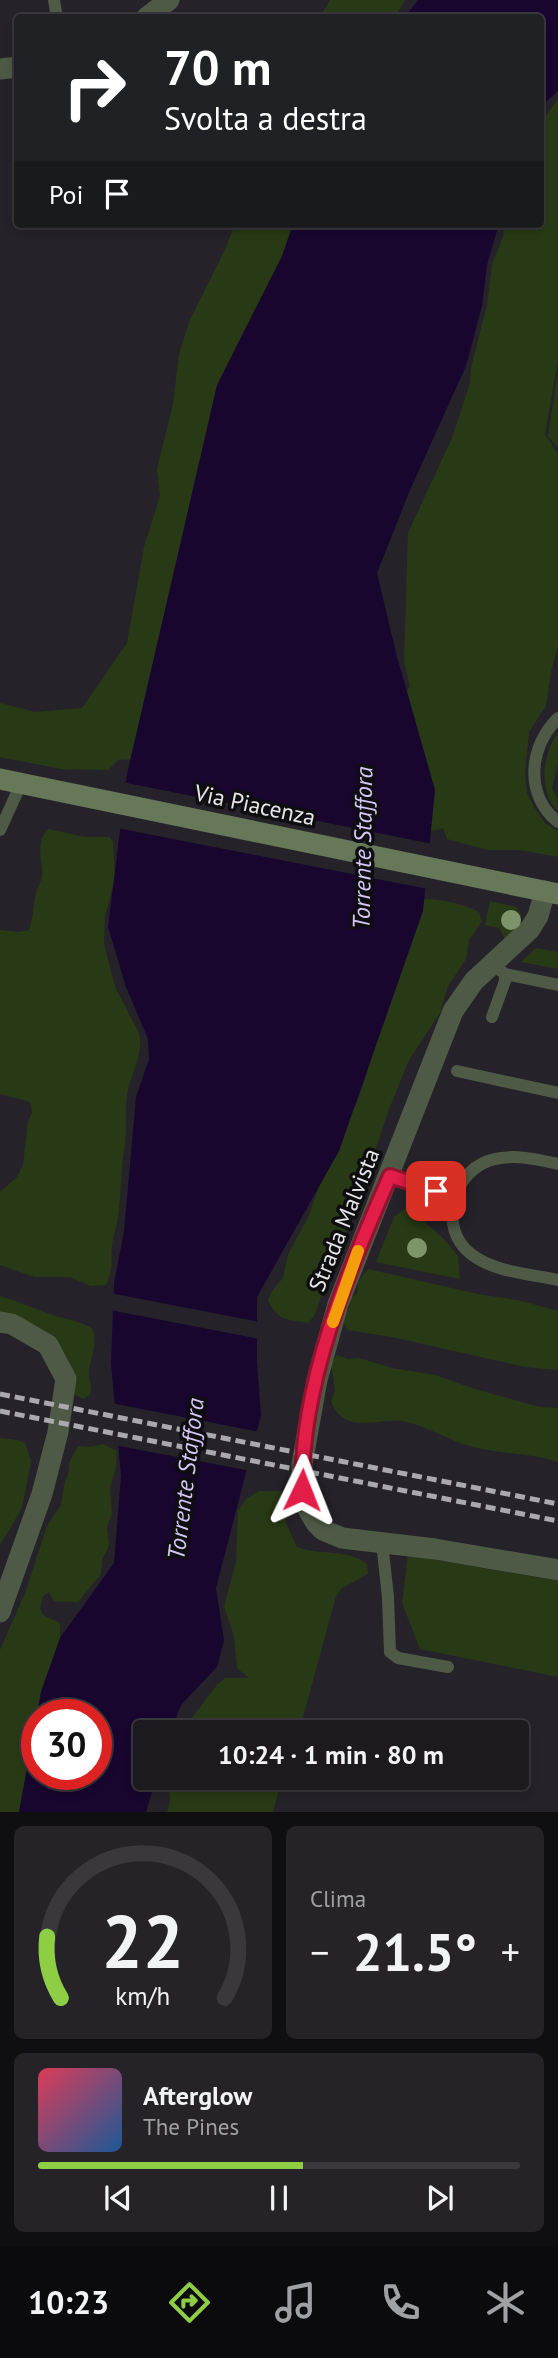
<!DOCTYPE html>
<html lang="it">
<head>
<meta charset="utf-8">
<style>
  :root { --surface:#1c1a1f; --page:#252328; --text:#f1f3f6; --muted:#a0a1a4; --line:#3a383d; --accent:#8dce44 }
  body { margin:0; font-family:"PT Sans",sans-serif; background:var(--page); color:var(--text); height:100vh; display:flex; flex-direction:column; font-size:26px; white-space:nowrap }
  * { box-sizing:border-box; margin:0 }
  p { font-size:23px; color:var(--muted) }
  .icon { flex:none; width:38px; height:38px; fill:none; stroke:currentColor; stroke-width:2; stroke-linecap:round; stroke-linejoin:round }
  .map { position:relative; height:1812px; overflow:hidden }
  .details { display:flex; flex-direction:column; gap:14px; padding:14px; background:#0f0e11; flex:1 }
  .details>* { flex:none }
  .top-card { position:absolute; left:14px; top:14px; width:530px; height:214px; border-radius:7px; box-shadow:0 4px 10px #0003,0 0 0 2px var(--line); background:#202124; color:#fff; overflow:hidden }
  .speed { position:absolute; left:21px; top:1699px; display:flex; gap:14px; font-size:35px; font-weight:700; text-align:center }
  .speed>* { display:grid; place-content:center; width:91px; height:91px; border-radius:50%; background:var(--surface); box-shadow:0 4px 10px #0003,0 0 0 2px var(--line); line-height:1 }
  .speed .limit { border:10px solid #d22; background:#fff; color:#111 }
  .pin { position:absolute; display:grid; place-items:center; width:60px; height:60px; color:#fff; margin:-30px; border-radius:14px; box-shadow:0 4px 10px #0006 }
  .me { position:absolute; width:77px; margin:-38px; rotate:2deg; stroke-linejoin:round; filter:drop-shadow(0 0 5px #0008) }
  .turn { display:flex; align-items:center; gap:24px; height:147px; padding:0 35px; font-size:32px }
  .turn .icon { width:91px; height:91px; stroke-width:2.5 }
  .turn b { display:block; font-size:49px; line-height:60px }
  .then { display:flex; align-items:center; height:66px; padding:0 35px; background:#0003; gap:14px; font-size:26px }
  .big { font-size:52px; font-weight:800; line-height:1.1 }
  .details .card { flex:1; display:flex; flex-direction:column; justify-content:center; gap:10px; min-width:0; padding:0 24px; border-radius:10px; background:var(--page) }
  .details .dial { align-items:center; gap:0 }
  .dial svg { height:182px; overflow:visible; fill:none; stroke:var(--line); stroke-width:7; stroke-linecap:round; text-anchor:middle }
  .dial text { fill:var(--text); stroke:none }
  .song { display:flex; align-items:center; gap:21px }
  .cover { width:84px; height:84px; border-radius:10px; background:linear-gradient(135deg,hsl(350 70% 55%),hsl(210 70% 35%)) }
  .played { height:7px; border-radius:4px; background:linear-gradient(90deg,var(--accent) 55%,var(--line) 55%) }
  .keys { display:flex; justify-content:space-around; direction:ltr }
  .heat { display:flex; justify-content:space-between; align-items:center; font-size:38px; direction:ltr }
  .details .tiles { flex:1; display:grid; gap:14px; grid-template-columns:1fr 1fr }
  .card:last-child { grid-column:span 2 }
  .trip { position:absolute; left:133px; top:1720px; width:396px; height:70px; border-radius:7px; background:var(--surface); box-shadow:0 4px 10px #0003,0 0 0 2px var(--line); font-weight:800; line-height:70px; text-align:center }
  .tabs { display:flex; height:112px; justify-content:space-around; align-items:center; background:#0b0a0c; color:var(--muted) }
  .tabs .icon { width:49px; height:49px }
  .tabs .selected { color:var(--accent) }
  .tabs b { font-size:32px; color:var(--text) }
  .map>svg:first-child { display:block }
  .green { fill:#283a15 }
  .water { fill:#18062f; fill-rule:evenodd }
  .pier { fill:#252329 }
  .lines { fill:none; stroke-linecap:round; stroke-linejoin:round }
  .lane { stroke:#4f5a46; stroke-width:12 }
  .street { stroke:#4f5a46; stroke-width:21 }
  .secondary { stroke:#667858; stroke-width:21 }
  .rail { stroke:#aaa9ad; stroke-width:5; stroke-dasharray:10 5; stroke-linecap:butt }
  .tree { fill:#7f946d }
  .route-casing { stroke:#92132f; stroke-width:18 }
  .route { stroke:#e11d48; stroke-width:12 }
  .slow { stroke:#f59e0b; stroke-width:12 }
  .labels { text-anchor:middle; stroke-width:7; stroke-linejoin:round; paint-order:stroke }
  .street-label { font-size:23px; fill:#e7e6ea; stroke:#0e0d0f }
  .water-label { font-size:24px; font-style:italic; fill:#d5c7f5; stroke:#0e0d0f }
</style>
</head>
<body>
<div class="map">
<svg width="558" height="1812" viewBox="0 0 558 1812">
  <rect width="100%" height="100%" fill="#252329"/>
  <g class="green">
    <path d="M330 0H405L395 17H320Z"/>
    <path d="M558 99V361L545 434 558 454V645L551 672 546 706 529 732 525 774 527 793 534 807 545 823 558 831V857L520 850H488L447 839 443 828 438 830 409 832 406 693 410 686 404 662 408 533 452 438 470 383 471 368 487 305 492 265 503 237 504 224H541V122Z"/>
    <path d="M235 224H304L134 759 118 760 108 770 61 769 0 757V703L35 712 82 708 127 643 144 547 160 496 157 469 173 404 179 354 189 322 224 252Z"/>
    <path d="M558 371V448L548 436Z"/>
    <path d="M558 733V762L552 788 558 799V811C538 792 542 754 558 733Z"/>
    <path d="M49 829 85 837H110L113 842 115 878 105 916 104 944 115 987 139 1033C144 1054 132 1070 128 1090 124 1108 127 1125 125 1143 121 1168 121 1193 118 1218 117 1227 113 1235 112 1244 110 1263 115 1265 106 1285L91 1286 70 1277H35L0 1265V1192L17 1177 23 1165 28 1121 32 1113 31 1104 28 1101 0 1094V930L19 932 29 930C33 919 33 909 35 897 36 890 41 883 42 876 43 860 34 842 49 829Z"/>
    <path d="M428 899C446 900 463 904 479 912L482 921 469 940 466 959 448 986 440 1013 409 1060 389 1109 363 1187 314 1316 308 1323C286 1319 279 1322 268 1300L272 1291 283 1278 288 1255 309 1215 328 1161 358 1100 367 1073 390 967 423 900Z"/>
    <path d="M490 901 516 907 521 914 519 929 506 941 499 928 485 925Z"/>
    <path d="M536 948 558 952V969L521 962Z"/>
    <path d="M407 1207 442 1237 458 1256 460 1279 376 1262 394 1217Z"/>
    <path d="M368 1269 478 1294 522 1301 558 1311V1370L525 1367 392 1337 348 1330 342 1320 350 1306V1298L357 1294 358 1282Z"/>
    <path d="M0 1296C19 1302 37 1309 55 1316 69 1320 81 1321 93 1329 97 1346 91 1356 89 1371 88 1380 93 1385 90 1395L83 1399 75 1395C72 1372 72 1358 55 1341L0 1313Z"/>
    <path d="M337 1355 348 1359 359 1358 392 1368 435 1375 475 1389 540 1407 558 1408V1462C530 1453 501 1454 473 1447 449 1441 426 1425 402 1421 386 1419 369 1425 353 1422 341 1419 335 1412 331 1401L335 1390 331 1363Z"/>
    <path d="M0 1438 17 1440 25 1443 31 1461 22 1508 0 1545Z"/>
    <path d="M103 1444 117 1451 116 1468 110 1487 112 1514 107 1526 109 1546 102 1559 101 1574 78 1602 54 1601 49 1592 43 1596 40 1608 43 1615 60 1623V1638L41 1692 19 1812H0V1650L25 1593 47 1526 61 1505 65 1481 69 1472V1463L78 1446 90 1447Z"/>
    <path d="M259 1491H280L285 1496 286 1523 297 1547C320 1556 347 1548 367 1564L368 1574 342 1588 336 1596 299 1732H181L217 1685 225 1678H249L237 1668 234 1636 224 1606 236 1562 238 1511 246 1499Z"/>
    <path d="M408 1555 558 1581V1677L420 1649 402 1603Z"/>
    <path d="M168 1778H282L273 1812H167L170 1801Z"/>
  </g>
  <g class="water">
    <path d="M418 0H558V91L545 103 541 113V18L405 17Z"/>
    <path d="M293 224H499L487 265 482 306 466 366 410 490 377 573 396 653 435 790 423 911 339 1151 257 1297V1362L261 1415 216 1588 224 1640 217 1667 181 1705 171 1732H145V1778H156L146 1812H19L41 1692 60 1638 114 1563 121 1476 111 1363 114 1283 124 1232 136 1097 149 1059 148 1039 126 987 108 927 127 774 217 385 282 256ZM37 1715H96V1774H37Z"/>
  </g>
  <g class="pier">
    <path d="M122 782 433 844 428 889 117 828Z"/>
    <path d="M110 1293 260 1322V1339L110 1310Z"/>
    <path d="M111 1403 260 1432 251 1471 114 1445Z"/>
  </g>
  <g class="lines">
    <g class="lane">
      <path d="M54 0 57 18"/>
      <path d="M558 718C529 746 524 795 558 822"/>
      <path d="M0 830 21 784"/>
      <path d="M492 964 505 974 558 985"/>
      <path d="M492 1017 505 981V974"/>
      <path d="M457 1071 558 1093"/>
      <path d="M558 1164C536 1159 510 1153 488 1161 452 1174 438 1229 471 1254 494 1272 529 1274 558 1280"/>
      <path d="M390 1176 453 1197"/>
      <path d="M382 1543 388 1597 390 1652 398 1658 448 1667"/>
    </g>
    <g class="street">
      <path d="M146 18 169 0"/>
      <path d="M0 69 18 67"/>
      <path d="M545 891 538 916 530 929 474 981 453 1011 338 1304 317 1380 302 1464V1490L306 1506 316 1523 323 1530 342 1538 435 1549 558 1570"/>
      <path d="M0 1322 12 1324 48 1345 66 1379 58 1432 42 1494 0 1612"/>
    </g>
    <path class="secondary" d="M0 779 558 894"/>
    <g class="rail">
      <path d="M0 1394 558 1504"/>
      <path d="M0 1411 558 1521"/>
    </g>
  </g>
  <g class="tree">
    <circle cx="511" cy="920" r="10"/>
    <circle cx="417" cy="1248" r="10"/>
  </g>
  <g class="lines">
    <defs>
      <path id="route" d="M302 1490C301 1383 347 1273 390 1176L436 1191"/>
    </defs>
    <use href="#route" class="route-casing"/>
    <use href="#route" class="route"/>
    <path class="slow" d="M333 1322 358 1251"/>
  </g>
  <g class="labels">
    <g class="street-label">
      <text transform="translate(255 805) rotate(12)" y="8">Via Piacenza</text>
      <text transform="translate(344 1220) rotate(-68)" y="8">Strada Malvista</text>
    </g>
    <g class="water-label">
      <text transform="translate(363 848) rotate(-89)" y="8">Torrente Staffora</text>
      <text transform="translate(186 1479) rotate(-83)" y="8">Torrente Staffora</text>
    </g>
  </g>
</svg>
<div class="speed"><div class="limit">30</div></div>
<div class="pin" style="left:436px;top:1191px;background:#d93025"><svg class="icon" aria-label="arrive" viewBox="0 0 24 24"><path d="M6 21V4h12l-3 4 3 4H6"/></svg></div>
<svg class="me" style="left:302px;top:1490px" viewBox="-20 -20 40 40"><path d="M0-17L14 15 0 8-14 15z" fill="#e11d48" stroke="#fff" stroke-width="4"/></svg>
<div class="trip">10:24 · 1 min · 80 m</div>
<div class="top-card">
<div class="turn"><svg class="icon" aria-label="right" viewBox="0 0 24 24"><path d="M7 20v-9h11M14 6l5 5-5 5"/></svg><div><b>70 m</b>Svolta a destra</div></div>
<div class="then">Poi<svg class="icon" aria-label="arrive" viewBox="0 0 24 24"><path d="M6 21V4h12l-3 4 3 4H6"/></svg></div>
</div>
</div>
<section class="details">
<div class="tiles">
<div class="card dial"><svg viewBox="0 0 100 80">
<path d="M14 69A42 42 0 1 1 86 69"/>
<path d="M14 69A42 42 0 0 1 8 42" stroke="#8dce44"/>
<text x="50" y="56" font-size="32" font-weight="700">22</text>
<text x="50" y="72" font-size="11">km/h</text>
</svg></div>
<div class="card"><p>Clima</p>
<div class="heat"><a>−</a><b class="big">21.5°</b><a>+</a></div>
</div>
<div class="card">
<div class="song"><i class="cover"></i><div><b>Afterglow</b><p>The Pines</p></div></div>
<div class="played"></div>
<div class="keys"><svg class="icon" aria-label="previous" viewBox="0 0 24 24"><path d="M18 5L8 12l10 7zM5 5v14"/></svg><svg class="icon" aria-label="pause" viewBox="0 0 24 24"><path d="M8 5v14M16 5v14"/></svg><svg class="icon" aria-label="next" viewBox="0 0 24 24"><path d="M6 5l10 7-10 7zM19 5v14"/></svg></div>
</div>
</div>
</section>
<nav class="tabs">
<b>10:23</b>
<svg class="icon selected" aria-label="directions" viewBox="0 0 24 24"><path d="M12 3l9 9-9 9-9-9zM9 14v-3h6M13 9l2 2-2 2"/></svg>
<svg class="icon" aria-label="music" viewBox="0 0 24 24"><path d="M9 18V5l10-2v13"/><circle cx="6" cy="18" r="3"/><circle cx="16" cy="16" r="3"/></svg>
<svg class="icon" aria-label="phone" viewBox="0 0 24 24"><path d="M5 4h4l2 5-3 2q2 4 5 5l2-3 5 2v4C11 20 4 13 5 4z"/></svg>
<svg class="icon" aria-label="climate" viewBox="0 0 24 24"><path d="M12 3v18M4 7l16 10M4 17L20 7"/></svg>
</nav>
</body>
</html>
